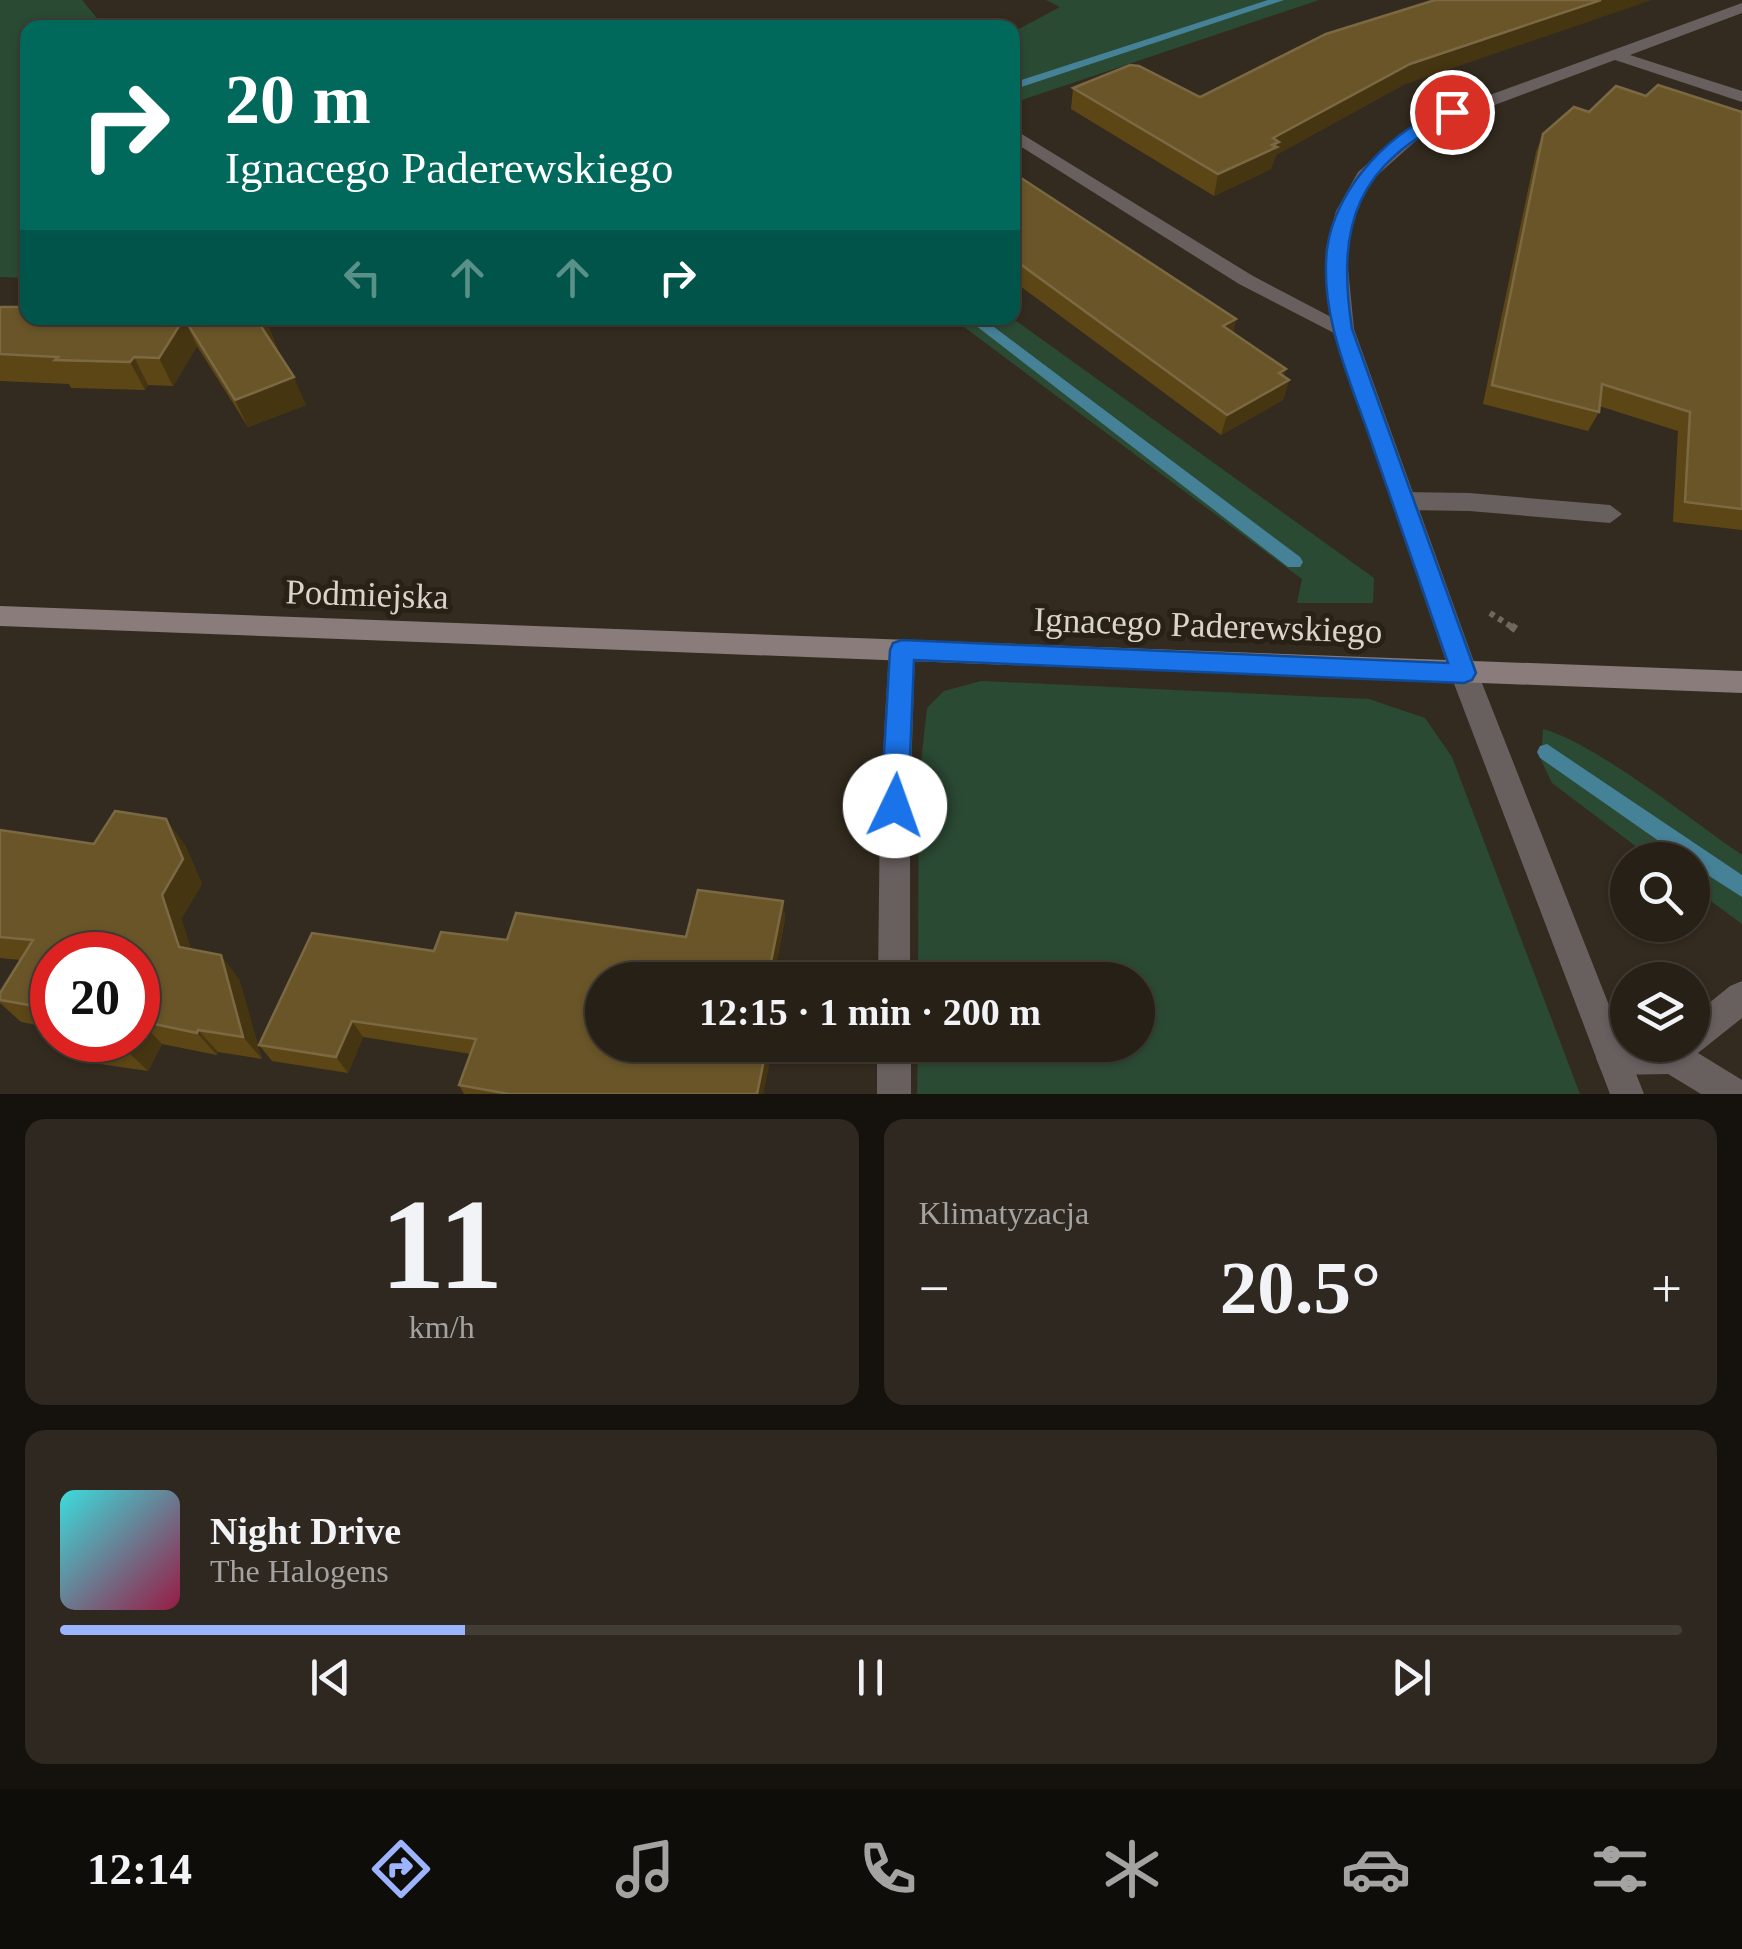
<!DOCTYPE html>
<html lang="pl">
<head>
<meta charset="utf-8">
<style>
  :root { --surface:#262017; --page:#2e2820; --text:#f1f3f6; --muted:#a4a3a1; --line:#423e36; --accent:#9cb4fd }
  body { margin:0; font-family:"Times New Roman",serif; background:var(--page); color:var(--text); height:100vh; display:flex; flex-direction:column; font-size:38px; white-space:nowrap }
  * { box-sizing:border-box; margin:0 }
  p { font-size:32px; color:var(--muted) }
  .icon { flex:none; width:55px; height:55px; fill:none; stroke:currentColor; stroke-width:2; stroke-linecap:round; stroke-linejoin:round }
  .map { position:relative; height:1094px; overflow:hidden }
  .panel { display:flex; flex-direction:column; gap:25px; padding:25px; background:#15120d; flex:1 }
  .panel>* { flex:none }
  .top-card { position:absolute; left:20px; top:20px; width:1000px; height:305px; border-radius:20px; box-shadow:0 2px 8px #0004,0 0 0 2px var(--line); background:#00695c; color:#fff; overflow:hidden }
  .fabs { position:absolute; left:1610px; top:842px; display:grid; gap:20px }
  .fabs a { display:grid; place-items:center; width:100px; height:100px; border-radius:50%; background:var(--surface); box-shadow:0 2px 8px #0004,0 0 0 2px var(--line); font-size:50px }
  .speed { position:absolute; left:30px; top:932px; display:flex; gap:20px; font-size:50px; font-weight:700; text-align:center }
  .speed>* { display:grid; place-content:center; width:130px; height:130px; border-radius:50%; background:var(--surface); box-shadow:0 2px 8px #0004,0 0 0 2px var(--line); line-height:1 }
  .speed .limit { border:15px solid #d22; background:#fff; color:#111 }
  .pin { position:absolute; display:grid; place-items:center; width:85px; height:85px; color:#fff; margin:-42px; border:5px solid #fff; border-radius:50%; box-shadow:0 2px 10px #0007 }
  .me { position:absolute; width:110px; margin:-55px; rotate:3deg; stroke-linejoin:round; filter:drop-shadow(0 0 8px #0008) }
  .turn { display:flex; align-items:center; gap:35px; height:210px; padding:0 40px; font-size:45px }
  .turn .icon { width:130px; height:130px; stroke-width:2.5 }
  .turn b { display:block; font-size:70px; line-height:85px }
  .lanes { display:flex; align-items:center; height:95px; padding:0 40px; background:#0003; justify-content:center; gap:50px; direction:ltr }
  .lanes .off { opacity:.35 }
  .big { font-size:75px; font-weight:600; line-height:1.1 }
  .panel .tile { flex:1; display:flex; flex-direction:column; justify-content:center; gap:15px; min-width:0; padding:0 35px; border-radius:20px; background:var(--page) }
  .panel .dial { align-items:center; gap:0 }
  .dial b { font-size:130px; line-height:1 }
  .song { display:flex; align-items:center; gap:30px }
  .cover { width:120px; height:120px; border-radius:15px; background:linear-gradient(135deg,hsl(180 70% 55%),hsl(340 70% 35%)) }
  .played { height:10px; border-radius:5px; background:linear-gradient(90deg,var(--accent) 25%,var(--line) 25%) }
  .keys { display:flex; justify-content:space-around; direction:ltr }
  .heat { display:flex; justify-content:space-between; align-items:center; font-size:55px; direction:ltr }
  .panel .tiles { flex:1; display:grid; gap:25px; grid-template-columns:1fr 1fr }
  .tile:last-child { grid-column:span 2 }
  .trip { position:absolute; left:585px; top:962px; width:570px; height:100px; border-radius:50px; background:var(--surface); box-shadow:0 2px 8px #0004,0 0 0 2px var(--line); font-weight:600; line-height:100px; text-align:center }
  .dock { display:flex; height:160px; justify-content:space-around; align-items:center; background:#0f0d09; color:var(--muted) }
  .dock .icon { width:70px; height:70px }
  .dock .active { color:var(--accent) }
  .dock b { font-size:45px; color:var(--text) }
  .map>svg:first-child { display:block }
  .green { fill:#2b4a34 }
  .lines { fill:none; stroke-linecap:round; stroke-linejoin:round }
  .stream { fill:#458197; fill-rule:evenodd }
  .path-far1 { stroke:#6f685d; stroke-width:6; stroke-dasharray:5 5; stroke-linecap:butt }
  .path { stroke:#6f685d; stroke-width:8; stroke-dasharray:6 6; stroke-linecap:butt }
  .lane { fill:#685f5f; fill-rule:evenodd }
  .street { fill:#685f5f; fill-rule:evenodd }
  .secondary { fill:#897c7b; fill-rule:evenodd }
  .wall { fill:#5c4616 }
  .shaded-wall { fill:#463511 }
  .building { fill:#6a5529; stroke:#7b6943; stroke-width:2.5 }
  .route { fill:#1a73e8; stroke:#114b97; stroke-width:2.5 }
  .labels { text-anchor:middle; stroke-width:10; stroke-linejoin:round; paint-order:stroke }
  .street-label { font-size:35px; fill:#d9d4cc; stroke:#292115 }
</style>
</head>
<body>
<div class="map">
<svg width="1742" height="1094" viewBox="0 0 1742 1094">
  <rect width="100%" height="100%" fill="#332b1f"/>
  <g class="green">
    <path d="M0 0H82L104 27 28 28 27 278 0 277Z"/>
    <path d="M1046 0H1319L1013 103V32L1060 7Z"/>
    <path d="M952 318H1012L1374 578 1373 603H1297L1302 579Z"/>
    <path d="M981 681 1369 699 1425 718 1452 757 1580 1094H917L918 1045H1138V980H918L919 780 927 708 944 691Z"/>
    <path d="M1543 729C1597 744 1692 821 1742 855V924L1693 888 1692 860H1654L1552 783 1541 760Z"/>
  </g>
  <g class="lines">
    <g class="stream">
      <path d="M1268 0H1284L1012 90V83Z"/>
      <path d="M966 318H982L1300 557 1303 562 1300 567H1288Z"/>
      <path d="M1547 744 1742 875V897L1692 865V860H1686L1540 758 1537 752 1540 746Z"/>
    </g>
    <path class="path-far1" d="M1490 613 1515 629"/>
    <path class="path" d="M1511 626 1517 630"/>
    <g class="lane">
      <path d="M1012 128 1253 276 1354 329 1343 336 1336 334 1239 284 1012 141Z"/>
      <path d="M1403 492 1469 493 1610 505 1622 514 1610 523 1469 511 1403 510 1391 501Z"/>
      <path d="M902 639 911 643 915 650 910 806V980H878L880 806 889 650 893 643Z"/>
      <path d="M1742 981V1018L1698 1053 1742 1080V1094H1701L1668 1074 1613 1075 1601 1070 1596 1058 1601 1046 1628 1041V1045H1692V1017L1730 986Z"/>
      <rect x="877" y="1045" width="34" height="49"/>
    </g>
    <path class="street" d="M1742 3V13L1630 55 1742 91V102L1615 60 1428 130 1373 179 1356 211 1346 248 1354 329 1478 673 1644 1094H1610L1450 673 1332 329 1326 248 1336 211 1358 172 1416 122Z"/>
    <path class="secondary" d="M0 606 1742 671V693L0 626Z"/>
  </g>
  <g class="wall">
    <path d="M1403 85 1276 155 1271 169 1214 196 1071 109 1073 88 1200 97Z"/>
    <path d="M1646 96 1741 111 1742 109V530L1673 522 1678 431 1599 406V412L1588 431 1483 404 1536 152 1543 134 1589 112Z"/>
    <path d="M1012 172 1236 319 1233 333 1289 380 1283 400 1221 435 1012 280Z"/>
    <path d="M0 307 267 323 278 350 277 351 306 405 248 427 197 346 173 386 148 385 145 390 71 388 69 384 0 381Z"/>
    <path d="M0 830 94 844 185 845 202 884 181 919 191 949 239 979 262 1059 218 1052 217 1055 162 1044 148 1071 93 1063 69 1041 138 1040 52 955V1028L21 1022 0 1003V993L21 960 0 958Z"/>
    <path d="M783 901 785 919 773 980 602 1045H773L763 1094H464L459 1085 471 1054 363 1037 348 1073 272 1061 259 1045 434 951 507 940 686 937Z"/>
  </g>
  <g class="shaded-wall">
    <path d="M1601 0H1652L1403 85 1276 155 1271 169 1214 196 1218 174 1273 138 1410 64Z"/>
    <path d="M184 318 197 346 173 386 159 358Z"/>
    <path d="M1236 319 1231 339 1223 326Z"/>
    <path d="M267 323 278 350 271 353 260 325Z"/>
    <path d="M134 357 148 385 145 390 130 362Z"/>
    <path d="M1286 369 1282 384 1289 380 1283 400 1221 435 1227 415 1279 373Z"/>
    <path d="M294 377 306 405 248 427 235 400Z"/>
    <path d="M166 819 185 845 202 884 181 919 199 971 179 947 162 895Z"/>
    <path d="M783 901 785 919 773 980 768 977Z"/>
    <path d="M221 955 239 979 262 1059 243 1037Z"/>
    <path d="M140 1021 162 1044 148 1071 125 1049 130 1040H138V1026Z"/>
    <path d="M352 1021 363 1037 348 1073 336 1057Z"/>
    <path d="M198 1030 218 1052 217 1055 197 1033Z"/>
    <path d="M767 1045H773L763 1094H757Z"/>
  </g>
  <g class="building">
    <path d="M1435 0H1601L1410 64 1273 138 1279 142 1272 145 1277 147 1218 174 1073 88 1130 65 1139 66 1200 97 1326 34Z"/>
    <path d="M1658 85 1742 112V509L1685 502 1690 412 1602 384 1599 412 1492 385 1543 134 1574 107 1589 112 1616 86 1646 96Z"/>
    <path d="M1012 172 1236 319 1223 326 1286 369 1279 373 1289 380 1227 415 1012 258Z"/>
    <path d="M0 307H28V318H263L267 323 260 325 294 377 235 400 184 318 159 358 134 357 130 362 55 360 58 357 0 354Z"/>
    <path d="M115 811 166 819 183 859 162 895 179 947 221 955 243 1037 198 1030 197 1033 140 1021 138 1026V955H52V1009L0 1000V993L33 940 0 937V830L94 844Z"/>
    <path d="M698 890 783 901 768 977 772 980H602V1045H767L757 1094H509L459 1085 476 1039 352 1021 336 1057 259 1045 312 933 434 951 441 932 507 940 516 913 686 937Z"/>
    <path d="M70 1040H130L125 1049Z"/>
  </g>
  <path class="route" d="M1452 108 1460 112 1458 116C1356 163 1336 224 1352 329L1476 673 1472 680 1464 683 914 660 908 806 904 815 895 818 885 815 881 806 890 650 893 643 902 640 1448 663C1423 591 1398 519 1373 447 1352 384 1319 317 1327 249 1335 187 1394 125 1452 108Z"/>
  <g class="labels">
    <g class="street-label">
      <text transform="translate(367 594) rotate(2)" y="12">Podmiejska</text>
      <text transform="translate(1208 625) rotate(2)" y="12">Ignacego Paderewskiego</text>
    </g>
  </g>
</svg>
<div class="fabs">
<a><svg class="icon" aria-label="search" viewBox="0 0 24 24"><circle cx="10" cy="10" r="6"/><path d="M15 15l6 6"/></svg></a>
<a><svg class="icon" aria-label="layers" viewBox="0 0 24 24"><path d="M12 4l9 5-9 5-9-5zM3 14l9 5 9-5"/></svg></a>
</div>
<div class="speed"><div class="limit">20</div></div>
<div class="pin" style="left:1452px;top:112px;background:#d93025"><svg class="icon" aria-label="arrive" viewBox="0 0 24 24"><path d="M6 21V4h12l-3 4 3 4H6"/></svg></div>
<svg class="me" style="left:895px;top:806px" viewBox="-20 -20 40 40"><circle r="19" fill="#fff"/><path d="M0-13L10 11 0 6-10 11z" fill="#1a73e8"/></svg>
<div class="trip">12:15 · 1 min · 200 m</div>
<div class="top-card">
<div class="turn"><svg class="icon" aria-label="right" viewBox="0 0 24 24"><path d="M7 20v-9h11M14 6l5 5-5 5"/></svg><div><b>20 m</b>Ignacego Paderewskiego</div></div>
<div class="lanes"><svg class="icon off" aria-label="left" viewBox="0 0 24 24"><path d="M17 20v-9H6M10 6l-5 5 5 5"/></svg><svg class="icon off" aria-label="ahead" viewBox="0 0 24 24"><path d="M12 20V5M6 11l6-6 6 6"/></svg><svg class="icon off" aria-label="ahead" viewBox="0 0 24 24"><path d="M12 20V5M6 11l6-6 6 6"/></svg><svg class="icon" aria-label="right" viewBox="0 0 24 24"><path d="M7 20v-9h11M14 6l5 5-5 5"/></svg></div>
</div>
</div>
<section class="panel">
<div class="tiles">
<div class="tile dial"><b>11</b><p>km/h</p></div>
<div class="tile"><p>Klimatyzacja</p>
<div class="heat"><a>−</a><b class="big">20.5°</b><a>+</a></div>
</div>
<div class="tile">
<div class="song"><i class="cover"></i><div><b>Night Drive</b><p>The Halogens</p></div></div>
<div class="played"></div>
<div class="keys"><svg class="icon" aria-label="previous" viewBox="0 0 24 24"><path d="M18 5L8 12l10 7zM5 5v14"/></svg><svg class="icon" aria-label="pause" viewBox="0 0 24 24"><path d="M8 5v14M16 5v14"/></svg><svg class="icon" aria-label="next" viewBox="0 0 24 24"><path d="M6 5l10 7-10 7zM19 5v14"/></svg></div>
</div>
</div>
</section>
<nav class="dock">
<b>12:14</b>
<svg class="icon active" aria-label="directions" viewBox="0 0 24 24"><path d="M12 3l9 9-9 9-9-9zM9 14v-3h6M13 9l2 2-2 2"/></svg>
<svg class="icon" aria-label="music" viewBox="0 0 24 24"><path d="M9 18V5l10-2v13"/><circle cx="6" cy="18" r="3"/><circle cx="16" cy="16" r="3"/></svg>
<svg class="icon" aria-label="phone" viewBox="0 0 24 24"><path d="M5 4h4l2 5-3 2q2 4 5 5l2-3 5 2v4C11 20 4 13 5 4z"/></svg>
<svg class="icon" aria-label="climate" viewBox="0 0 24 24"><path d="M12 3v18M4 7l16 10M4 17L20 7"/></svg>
<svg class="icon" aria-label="car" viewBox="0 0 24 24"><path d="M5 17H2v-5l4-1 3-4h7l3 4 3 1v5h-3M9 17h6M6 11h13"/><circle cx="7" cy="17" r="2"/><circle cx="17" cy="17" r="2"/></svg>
<svg class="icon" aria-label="filters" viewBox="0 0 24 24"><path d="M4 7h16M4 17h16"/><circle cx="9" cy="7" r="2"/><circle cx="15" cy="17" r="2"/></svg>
</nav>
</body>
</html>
